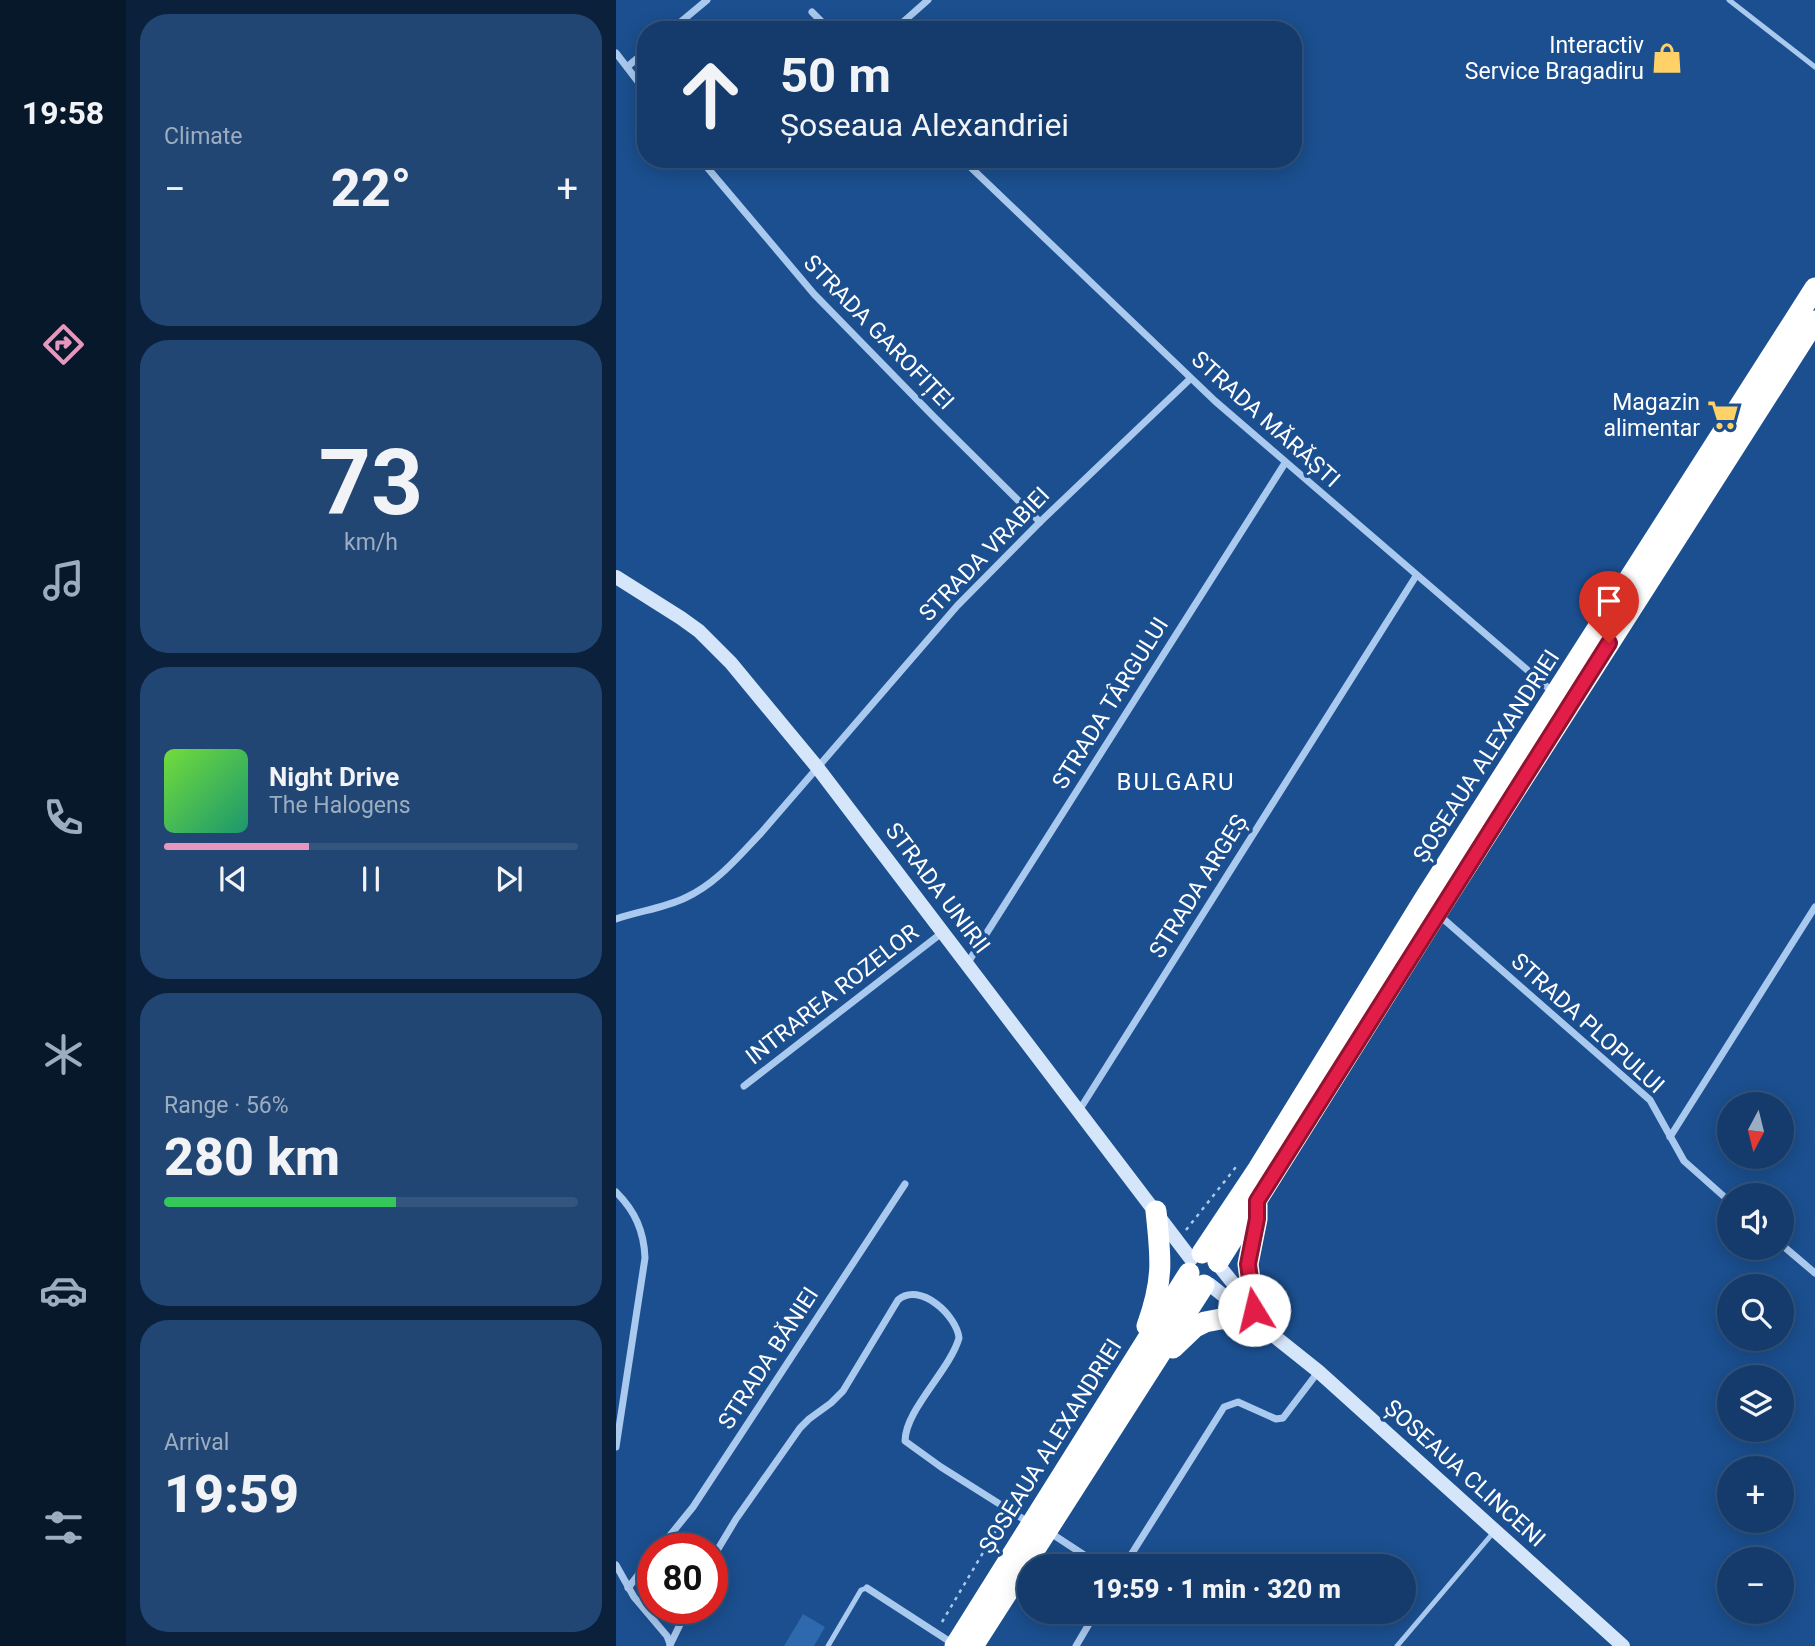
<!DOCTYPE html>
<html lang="en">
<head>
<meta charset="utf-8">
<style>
  :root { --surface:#143b6b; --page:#214673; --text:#f1f3f6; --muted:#9dadc1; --line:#33557e; --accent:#e797bd }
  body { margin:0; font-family:Roboto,sans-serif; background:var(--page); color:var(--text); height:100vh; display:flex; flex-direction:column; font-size:26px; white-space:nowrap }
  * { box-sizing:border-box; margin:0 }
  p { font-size:23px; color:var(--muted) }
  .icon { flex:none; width:38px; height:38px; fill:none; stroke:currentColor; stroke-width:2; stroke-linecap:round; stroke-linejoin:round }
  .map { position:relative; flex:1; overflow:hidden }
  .drawer { display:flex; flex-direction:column; gap:14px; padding:14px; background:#0b203b; width:490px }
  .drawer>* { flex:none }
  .guide { position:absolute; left:21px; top:21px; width:665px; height:147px; border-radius:28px; box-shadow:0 4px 18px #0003,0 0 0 2px var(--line); background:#143b6b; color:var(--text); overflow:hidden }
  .needle { width:46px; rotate:187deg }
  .fabs { position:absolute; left:1101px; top:1092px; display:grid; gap:14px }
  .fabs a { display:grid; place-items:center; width:77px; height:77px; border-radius:50%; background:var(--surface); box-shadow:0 4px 18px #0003,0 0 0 2px var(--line); font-size:35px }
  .speed { position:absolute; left:21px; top:1533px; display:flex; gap:14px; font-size:35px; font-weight:700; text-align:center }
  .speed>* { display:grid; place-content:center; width:91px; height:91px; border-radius:50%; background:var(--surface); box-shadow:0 4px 18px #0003,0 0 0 2px var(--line); line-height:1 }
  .speed .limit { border:10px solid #d22; background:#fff; color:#111 }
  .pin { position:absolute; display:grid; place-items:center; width:60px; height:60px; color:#fff; margin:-72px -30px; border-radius:50% 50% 50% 0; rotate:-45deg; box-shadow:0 0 7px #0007 }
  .pin .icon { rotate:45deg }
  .me { position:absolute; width:77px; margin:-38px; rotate:351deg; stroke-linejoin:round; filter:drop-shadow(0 0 5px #0008) }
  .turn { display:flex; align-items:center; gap:24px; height:147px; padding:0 28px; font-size:32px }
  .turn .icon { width:91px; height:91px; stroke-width:2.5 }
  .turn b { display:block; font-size:49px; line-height:60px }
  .big { font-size:52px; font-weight:800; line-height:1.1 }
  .drawer .tile { flex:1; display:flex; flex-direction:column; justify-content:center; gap:10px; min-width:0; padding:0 24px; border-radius:28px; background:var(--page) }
  .drawer .dial { align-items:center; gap:0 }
  .dial b { font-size:91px; line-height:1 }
  .song { display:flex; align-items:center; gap:21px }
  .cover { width:84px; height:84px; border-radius:10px; background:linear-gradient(135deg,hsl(100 70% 55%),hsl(160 70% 35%)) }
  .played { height:7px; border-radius:4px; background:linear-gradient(90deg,var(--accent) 35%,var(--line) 35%) }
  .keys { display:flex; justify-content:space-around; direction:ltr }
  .heat { display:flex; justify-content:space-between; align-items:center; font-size:38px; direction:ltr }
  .charge { height:10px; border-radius:5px; background:linear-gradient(90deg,#34c759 56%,var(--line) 0) }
  .trip { position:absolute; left:401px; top:1554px; width:399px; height:70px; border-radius:35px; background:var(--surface); box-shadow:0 4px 18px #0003,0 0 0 2px var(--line); font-weight:800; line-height:70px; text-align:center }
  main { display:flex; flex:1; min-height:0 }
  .tab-bar { display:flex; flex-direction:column; width:126px; justify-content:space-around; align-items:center; background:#08182b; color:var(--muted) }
  .tab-bar .icon { width:49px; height:49px }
  .tab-bar .on { color:var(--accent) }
  .tab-bar b { font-size:32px; color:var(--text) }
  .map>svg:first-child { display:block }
  .green { fill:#2e69ad }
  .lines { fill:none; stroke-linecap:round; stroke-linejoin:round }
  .path { stroke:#a9c9ee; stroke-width:2.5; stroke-dasharray:3.5 5; stroke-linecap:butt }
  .lane { stroke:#a9c9ee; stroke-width:5 }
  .street { stroke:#a9c9ee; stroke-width:7 }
  .secondary { stroke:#d6e6fa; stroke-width:14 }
  .highway { stroke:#fff; stroke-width:21 }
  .route-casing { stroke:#92132f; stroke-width:18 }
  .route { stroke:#e11d48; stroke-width:12 }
  .labels { text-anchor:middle; stroke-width:7; stroke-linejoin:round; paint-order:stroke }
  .poi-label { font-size:23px; fill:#fff; stroke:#1b4f8f; text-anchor:end }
  .street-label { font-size:23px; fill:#fff; stroke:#1b4f8f }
  .neighbourhood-label { font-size:24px; letter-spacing:2px; fill:#fff; stroke:#1b4f8f }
</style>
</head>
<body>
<main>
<nav class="tab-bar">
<b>19:58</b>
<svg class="icon on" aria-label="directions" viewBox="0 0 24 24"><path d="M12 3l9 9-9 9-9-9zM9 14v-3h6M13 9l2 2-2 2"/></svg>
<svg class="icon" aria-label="music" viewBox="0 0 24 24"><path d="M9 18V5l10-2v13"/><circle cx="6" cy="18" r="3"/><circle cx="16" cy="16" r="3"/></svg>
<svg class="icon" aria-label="phone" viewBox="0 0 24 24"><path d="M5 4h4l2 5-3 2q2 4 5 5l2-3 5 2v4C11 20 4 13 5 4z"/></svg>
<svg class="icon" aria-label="climate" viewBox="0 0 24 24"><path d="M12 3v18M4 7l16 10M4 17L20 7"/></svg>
<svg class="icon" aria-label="car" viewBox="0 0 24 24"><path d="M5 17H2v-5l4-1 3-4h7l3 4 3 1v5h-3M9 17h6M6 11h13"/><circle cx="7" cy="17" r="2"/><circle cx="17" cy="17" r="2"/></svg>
<svg class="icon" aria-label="filters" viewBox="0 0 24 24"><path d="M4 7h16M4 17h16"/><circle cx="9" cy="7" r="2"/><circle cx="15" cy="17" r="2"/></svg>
</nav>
<section class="drawer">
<div class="tile"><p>Climate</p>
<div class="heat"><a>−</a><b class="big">22°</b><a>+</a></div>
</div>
<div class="tile dial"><b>73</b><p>km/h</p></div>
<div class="tile">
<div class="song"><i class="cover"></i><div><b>Night Drive</b><p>The Halogens</p></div></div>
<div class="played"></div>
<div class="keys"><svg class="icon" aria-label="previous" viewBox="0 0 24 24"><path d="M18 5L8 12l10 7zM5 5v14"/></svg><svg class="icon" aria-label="pause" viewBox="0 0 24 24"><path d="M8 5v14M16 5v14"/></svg><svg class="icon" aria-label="next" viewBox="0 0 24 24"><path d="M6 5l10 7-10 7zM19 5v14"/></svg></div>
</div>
<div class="tile"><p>Range · 56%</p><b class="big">280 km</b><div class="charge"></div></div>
<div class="tile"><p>Arrival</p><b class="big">19:59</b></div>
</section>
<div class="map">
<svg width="1199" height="1646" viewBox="0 0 1199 1646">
  <rect width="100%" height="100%" fill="#1b4f8f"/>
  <path class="green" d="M187 1614 209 1627 198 1646H168Z"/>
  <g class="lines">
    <g class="path">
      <path d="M570 1230 620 1167"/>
      <path d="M656 1304 670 1320 666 1326"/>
      <path d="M623 1336 645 1346"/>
      <path d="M326 1622 387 1519"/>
    </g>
    <g class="lane">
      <path d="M1113 0 1199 67"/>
      <path d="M212 1646 245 1590 251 1588"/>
      <path d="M781 1646 877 1533"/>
    </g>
    <g class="street">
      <path d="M196 12 214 30"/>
      <path d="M55 30 91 0"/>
      <path d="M278 30 312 0"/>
      <path d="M0 53 30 92"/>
      <path d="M11 67 30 51"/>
      <path d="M84 159 198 294 318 417 424 522"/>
      <path d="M346 159 599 401 938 693"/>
      <path d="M824 916 1034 1100 1068 1161 1113 1201"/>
      <path d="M0 919C23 911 48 908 69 898 100 884 122 857 145 833L341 606 424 522 574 379"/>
      <path d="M351 964 669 463"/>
      <path d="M128 1086 327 932"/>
      <path d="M464 1109 800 576"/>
      <path d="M1054 1137 1199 907"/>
      <path d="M0 1192C19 1211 28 1231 29 1258L0 1447"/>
      <path d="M1166 1245 1199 1273"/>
      <path d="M433 1532 485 1566"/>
      <path d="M43 1549 77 1507 289 1184"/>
      <path d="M96 1559 120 1519 184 1428 193 1419 215 1403 227 1391 282 1300C304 1281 341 1316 343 1338 334 1370 289 1410 289 1441L325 1467 412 1522"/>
      <path d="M0 1565 18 1597 51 1636 54 1644"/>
      <path d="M508 1566 608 1407 622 1402 660 1419 667 1418 702 1372"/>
      <path d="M12 1588 37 1556"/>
      <path d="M251 1588 339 1645"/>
      <path d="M54 1645 72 1608"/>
      <path d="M460 1646 480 1612"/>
    </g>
    <g class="secondary">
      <path d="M0 577 65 618 83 631 115 663 201 767 575 1259"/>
      <path d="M604 1267 636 1307"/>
      <path d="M593 1284 702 1371 1007 1646"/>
    </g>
    <g class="highway">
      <path d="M586 1253 642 1169 809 898 1199 288"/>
      <path d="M602 1262 821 913 1199 321"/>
      <path d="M638 1310 632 1264 641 1219V1205"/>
      <path d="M531 1326C548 1279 545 1258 540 1211"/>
      <path d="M557 1348 579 1327 589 1322 631 1314"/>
      <path d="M339 1646 573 1273"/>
      <path d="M357 1646 588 1285"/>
    </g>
  </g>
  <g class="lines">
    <defs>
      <path id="route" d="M638 1310 632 1264 641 1219V1201L993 643"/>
    </defs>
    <use href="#route" class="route-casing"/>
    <use href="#route" class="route"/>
  </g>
  <defs>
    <symbol id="shop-bare" viewBox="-9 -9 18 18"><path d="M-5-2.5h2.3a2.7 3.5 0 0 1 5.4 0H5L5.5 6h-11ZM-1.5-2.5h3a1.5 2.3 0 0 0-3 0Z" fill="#ffd166" stroke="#1b4f8f" stroke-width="2.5" paint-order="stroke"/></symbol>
    <symbol id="supermarket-bare" viewBox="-9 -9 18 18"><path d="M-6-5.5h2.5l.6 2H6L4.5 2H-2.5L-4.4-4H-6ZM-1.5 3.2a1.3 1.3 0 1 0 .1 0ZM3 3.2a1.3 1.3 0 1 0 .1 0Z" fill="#ffd166" stroke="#1b4f8f" stroke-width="2.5" paint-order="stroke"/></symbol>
  </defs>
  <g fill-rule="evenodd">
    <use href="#shop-bare" x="1029" y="36" width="44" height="44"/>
    <use href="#supermarket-bare" x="1085" y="393" width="44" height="44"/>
  </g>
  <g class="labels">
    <g class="poi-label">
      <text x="1028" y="53">Interactiv<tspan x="1028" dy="26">Service Bragadiru</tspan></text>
      <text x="1084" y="410">Magazin<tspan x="1084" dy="26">alimentar</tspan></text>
    </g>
    <g class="street-label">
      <text transform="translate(263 332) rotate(46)" y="8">STRADA GAROFIȚEI</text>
      <text transform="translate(650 419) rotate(42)" y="8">STRADA MĂRĂȘTI</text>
      <text transform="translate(368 554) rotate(-46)" y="8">STRADA VRABIEI</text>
      <text transform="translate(494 703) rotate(-58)" y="8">STRADA TÂRGULUI</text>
      <text transform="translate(870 756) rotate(-57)" y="8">ȘOSEAUA ALEXANDRIEI</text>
      <text transform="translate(582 886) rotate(-58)" y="8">STRADA ARGEȘ</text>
      <text transform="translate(322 888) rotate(53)" y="8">STRADA UNIRII</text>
      <text transform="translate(216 994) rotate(-38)" y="8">INTRAREA ROZELOR</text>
      <text transform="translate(972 1023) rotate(42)" y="8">STRADA PLOPULUI</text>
      <text transform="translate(152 1358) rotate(-57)" y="8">STRADA BĂNIEI</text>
      <text transform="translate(434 1446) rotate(-58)" y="8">ȘOSEAUA ALEXANDRIEI</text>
      <text transform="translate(849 1473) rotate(42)" y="8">ȘOSEAUA CLINCENI</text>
    </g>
    <g class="neighbourhood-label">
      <text x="560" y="790">BULGARU</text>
    </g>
  </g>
</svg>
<div class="fabs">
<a><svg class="needle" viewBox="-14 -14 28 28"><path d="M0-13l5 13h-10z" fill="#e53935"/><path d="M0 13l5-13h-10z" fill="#9dadc1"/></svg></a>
<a><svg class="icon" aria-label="sound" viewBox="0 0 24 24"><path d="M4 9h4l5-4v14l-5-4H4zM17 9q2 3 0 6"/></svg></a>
<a><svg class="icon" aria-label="search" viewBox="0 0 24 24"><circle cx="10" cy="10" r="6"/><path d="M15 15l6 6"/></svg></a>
<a><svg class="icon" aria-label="layers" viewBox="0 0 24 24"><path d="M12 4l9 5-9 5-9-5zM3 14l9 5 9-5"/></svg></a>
<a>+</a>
<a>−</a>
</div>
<div class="speed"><div class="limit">80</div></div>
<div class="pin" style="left:993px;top:643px;background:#d93025"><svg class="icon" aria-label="arrive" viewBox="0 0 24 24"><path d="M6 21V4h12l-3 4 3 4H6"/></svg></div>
<svg class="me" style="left:638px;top:1310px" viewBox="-20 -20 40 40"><circle r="19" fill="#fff"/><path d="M0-13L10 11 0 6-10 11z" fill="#e11d48"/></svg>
<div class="trip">19:59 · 1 min · 320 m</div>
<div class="guide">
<div class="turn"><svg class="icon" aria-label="ahead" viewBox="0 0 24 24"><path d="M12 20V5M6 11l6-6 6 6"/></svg><div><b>50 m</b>Șoseaua Alexandriei</div></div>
</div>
</div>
</main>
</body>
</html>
